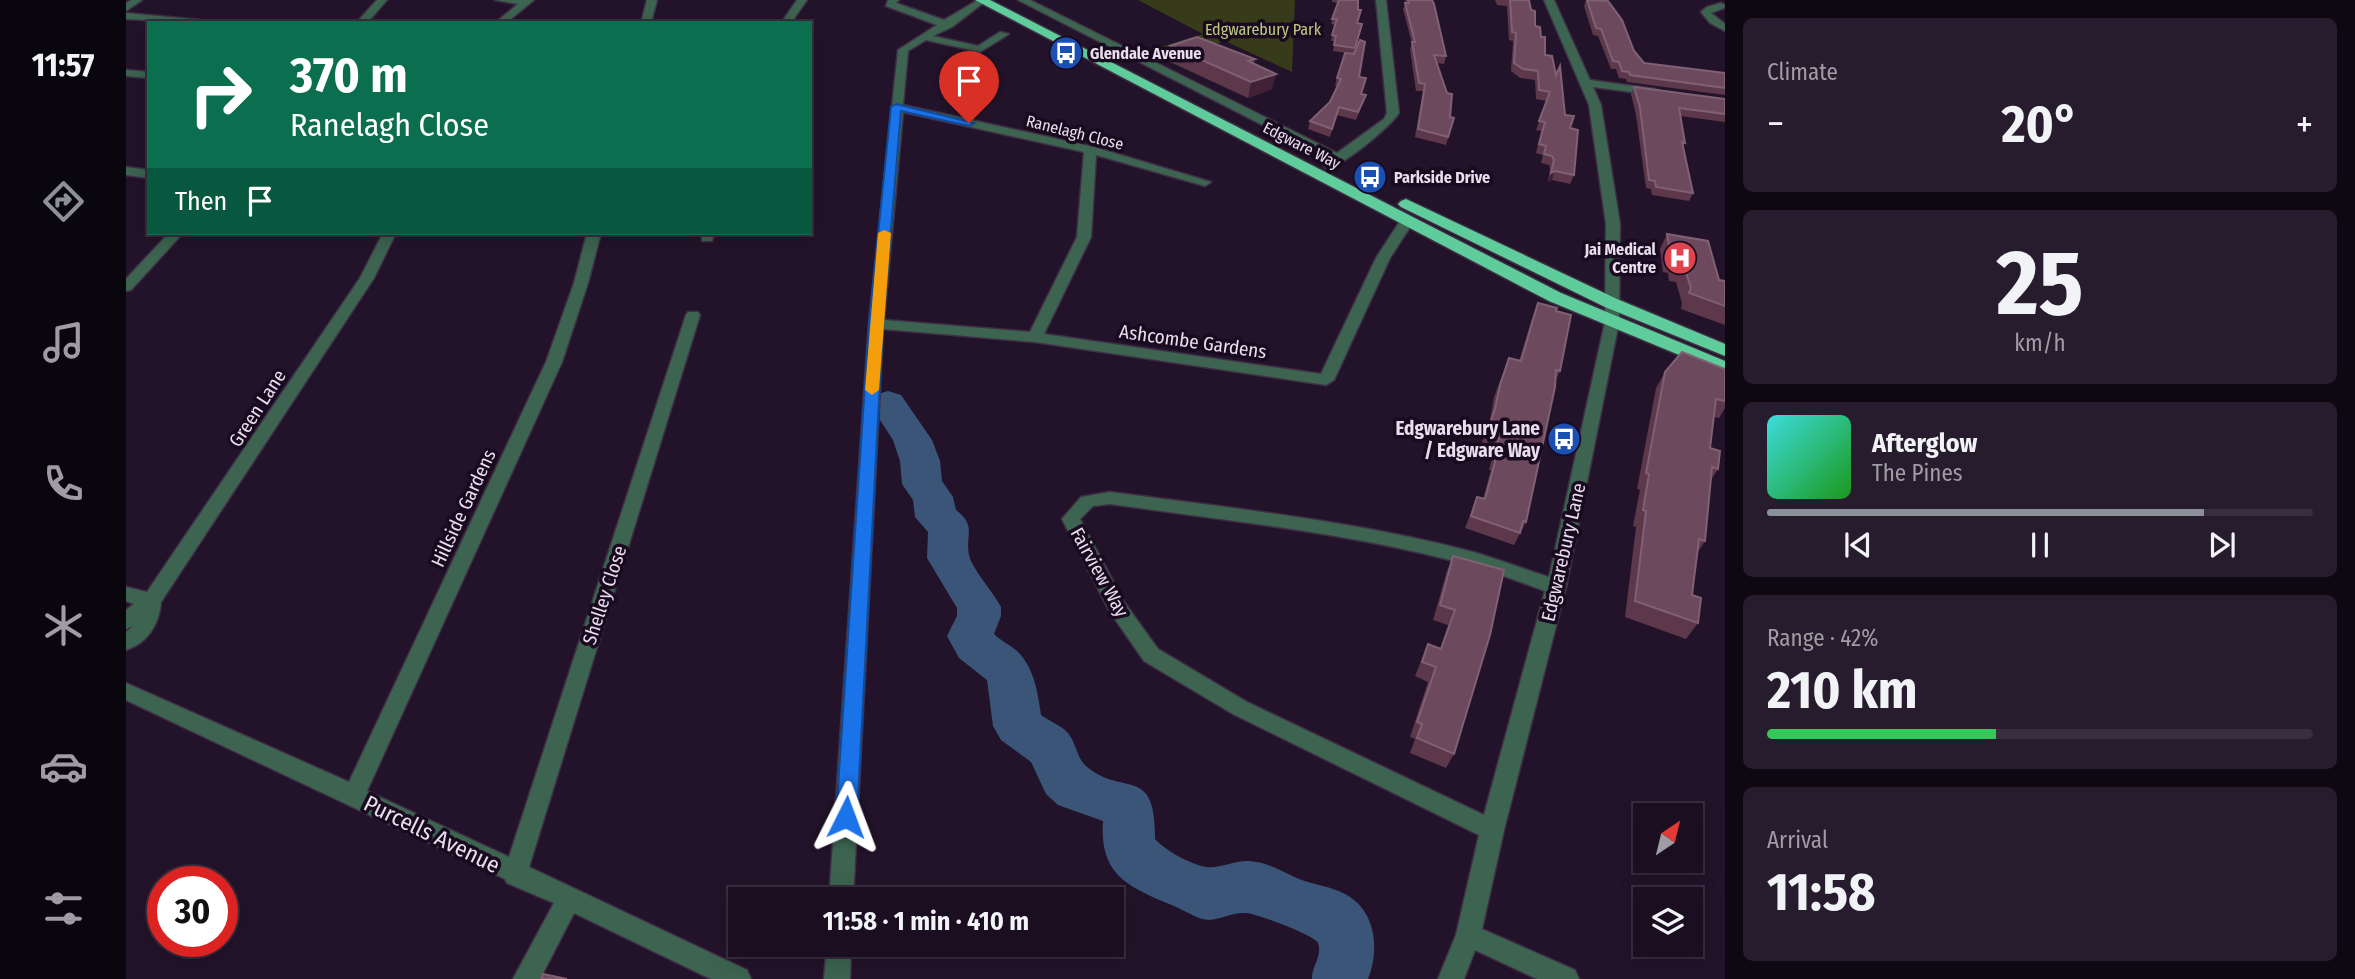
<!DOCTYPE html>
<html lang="en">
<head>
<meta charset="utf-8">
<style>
  :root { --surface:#1a0e20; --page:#271c2d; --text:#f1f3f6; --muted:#9f9ca5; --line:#382e3e; --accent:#8c9099 }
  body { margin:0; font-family:"Fira Sans Condensed",sans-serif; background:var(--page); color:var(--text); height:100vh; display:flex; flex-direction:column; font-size:26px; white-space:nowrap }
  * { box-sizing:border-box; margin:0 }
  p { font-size:23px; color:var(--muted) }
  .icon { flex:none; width:38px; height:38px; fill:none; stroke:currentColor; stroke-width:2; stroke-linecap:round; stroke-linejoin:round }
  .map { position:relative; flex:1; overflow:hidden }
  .panel { display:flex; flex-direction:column; gap:18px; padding:18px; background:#0e0812; width:630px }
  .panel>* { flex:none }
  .top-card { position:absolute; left:21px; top:21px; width:665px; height:214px; border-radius:0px; box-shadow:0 4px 18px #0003,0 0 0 2px var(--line); background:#0b6e4f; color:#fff; overflow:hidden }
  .needle { width:46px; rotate:35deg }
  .fabs { position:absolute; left:1507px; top:803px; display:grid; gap:14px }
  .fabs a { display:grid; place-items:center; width:70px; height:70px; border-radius:0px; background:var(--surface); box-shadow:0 4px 18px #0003,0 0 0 2px var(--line); font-size:35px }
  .speed { position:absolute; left:21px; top:866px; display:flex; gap:14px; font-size:35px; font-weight:700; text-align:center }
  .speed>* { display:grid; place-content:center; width:91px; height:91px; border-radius:50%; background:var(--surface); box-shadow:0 4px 18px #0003,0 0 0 2px var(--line); line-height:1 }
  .speed .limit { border:10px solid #d22; background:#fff; color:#111 }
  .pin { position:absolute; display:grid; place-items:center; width:60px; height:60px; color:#fff; margin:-72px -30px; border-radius:50% 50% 50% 0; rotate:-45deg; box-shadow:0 0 7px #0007 }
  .pin .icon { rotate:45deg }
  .me { position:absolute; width:77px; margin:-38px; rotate:3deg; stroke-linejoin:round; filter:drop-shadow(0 0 5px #0008) }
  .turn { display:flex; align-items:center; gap:24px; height:147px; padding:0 28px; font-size:32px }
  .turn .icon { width:91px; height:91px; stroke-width:2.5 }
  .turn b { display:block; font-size:49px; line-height:60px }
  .then { display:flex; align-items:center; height:66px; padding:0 28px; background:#0003; gap:14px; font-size:26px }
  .big { font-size:52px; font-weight:700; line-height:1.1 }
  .panel .widget { flex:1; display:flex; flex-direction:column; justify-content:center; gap:10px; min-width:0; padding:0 24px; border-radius:10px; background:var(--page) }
  .panel .dial { align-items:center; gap:0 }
  .dial b { font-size:91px; line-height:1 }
  .song { display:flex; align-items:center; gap:21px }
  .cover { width:84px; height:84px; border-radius:10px; background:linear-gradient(135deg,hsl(180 70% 55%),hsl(120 70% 35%)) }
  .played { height:7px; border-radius:4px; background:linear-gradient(90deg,var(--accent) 80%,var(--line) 80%) }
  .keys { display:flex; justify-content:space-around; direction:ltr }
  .heat { display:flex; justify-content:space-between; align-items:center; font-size:38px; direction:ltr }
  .charge { height:10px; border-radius:5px; background:linear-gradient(90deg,#34c759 42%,var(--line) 0) }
  .trip { position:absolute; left:602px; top:887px; width:396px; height:70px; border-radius:0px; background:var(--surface); box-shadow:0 4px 18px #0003,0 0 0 2px var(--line); font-weight:700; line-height:70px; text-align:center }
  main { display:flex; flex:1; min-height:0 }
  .menu { display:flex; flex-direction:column; width:126px; justify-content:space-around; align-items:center; background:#0a060d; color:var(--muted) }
  .menu .icon { width:49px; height:49px }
  .menu .on { color:var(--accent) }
  .menu b { font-size:32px; color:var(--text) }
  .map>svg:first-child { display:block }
  .green { fill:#373b1a }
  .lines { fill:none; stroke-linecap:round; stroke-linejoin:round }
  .river { fill:#3a5578; fill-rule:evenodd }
  .minor-casing { stroke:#3f2f45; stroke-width:3 }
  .highway-casing { stroke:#3f2f45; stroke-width:3 }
  .minor { fill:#3c6450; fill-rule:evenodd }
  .highway { fill:#5fcd9b; fill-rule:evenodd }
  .wall { fill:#5d384b }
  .shaded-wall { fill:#402137 }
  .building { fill:#6c495d; stroke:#806174; stroke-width:2 }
  .route { fill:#1a73e8; stroke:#114b97; stroke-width:2 }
  .slow { fill:#f59e0b }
  .labels { text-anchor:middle; stroke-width:7; stroke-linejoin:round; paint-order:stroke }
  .far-park-label { font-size:16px; fill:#c1ca81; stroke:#190a20 }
  .far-poi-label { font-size:16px; font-weight:bold; fill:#e8deee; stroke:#190a20; text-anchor:start }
  .far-street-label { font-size:16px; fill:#e8deee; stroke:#190a20 }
  .street-label { font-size:19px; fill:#e8deee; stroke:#190a20 }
  .poi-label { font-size:19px; font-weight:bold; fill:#e8deee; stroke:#190a20; text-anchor:end }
  .near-street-label { font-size:23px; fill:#e8deee; stroke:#190a20 }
</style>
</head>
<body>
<main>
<nav class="menu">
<b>11:57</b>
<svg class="icon on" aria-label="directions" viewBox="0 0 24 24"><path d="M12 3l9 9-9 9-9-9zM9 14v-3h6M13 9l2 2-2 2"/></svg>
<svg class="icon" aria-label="music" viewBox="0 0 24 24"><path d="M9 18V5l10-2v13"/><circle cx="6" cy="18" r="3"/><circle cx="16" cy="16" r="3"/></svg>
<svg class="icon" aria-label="phone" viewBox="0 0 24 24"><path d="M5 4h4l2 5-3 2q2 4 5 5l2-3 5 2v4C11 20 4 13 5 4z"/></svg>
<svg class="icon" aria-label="climate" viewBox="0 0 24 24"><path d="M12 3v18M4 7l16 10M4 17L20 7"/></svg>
<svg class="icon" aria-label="car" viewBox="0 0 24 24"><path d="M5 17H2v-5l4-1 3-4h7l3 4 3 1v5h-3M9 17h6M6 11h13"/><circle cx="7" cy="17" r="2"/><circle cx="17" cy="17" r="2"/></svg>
<svg class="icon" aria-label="filters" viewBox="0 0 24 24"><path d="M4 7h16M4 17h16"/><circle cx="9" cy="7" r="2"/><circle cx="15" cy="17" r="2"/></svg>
</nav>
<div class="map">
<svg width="1599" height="979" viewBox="0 0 1599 979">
  <rect width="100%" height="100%" fill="#23132a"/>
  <path class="green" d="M1012 0H1169L1166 72 1099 41 1032 62 1015 53 1077 34Z"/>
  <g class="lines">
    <path class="river" d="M762 391 775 395 806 440 814 461 816 481 827 497 830 510C851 526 839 534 843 555 846 569 868 593 875 607V616L868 634C875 641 884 645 891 651 908 667 912 693 915 715 923 721 936 726 942 733 950 743 951 758 960 766 997 798 1030 763 1029 839 1040 851 1064 864 1080 867 1093 869 1109 860 1123 861 1141 862 1157 872 1173 879 1188 885 1204 886 1219 894 1250 910 1254 950 1242 979H1186C1185 968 1197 955 1192 943 1190 936 1129 913 1120 913 1107 912 1095 919 1083 920 1073 920 1058 910 1048 906 1003 887 973 876 977 821L932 805 920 794 905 762 875 740 867 726 861 680 833 658 821 636 831 616V608L801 558 802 532 789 517 787 500 776 484 774 461 767 440 743 403 749 395Z"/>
    <defs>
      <g id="minor">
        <path d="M5 0H16L0 11V3Z"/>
        <path d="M251 0H261L241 23H230Z"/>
        <path d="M369 0H408L380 23H369L392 4Z"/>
        <path d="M521 0H531L525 23H515Z"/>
        <path d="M671 0H681L665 23H655Z"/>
        <path d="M762 0H773L770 3 818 20 852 0H861L826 27 807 36 852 46 874 32 883 34 854 52 800 40 782 51 777 105 968 147 1085 182 1079 186 970 155 965 237 918 334 1195 374 1250 258 1276 218 1281 217 1288 221 1264 258 1208 380 1200 385 909 342 757 329 727 900H703L743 324 772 50 811 25 760 6ZM777 112 958 152 951 237 904 332 758 320Z"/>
        <path d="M892 0H904L1211 153 1258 119 1261 113 1250 0H1260L1273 113C1264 127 1213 170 1199 168L1197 165 1203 159Z"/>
        <path d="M1418 0H1428L1464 80 1529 89 1535 92 1529 95 1467 87 1475 105 1494 224 1493 322 1440 587 1378 830 1356 929 1449 970 1453 979H1411L1349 950 1338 979H1312L1330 935 1353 835 1107 714 1018 661 984 612 936 519 955 497 984 492C1105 508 1228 521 1347 552 1372 559 1397 569 1423 577L1479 322 1480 224 1463 105ZM984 504C1104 521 1226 533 1343 565 1369 572 1394 582 1419 591L1358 815 1121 702 1032 649 998 602 954 519 967 506Z"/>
        <path d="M1595 3 1599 5 1598 8 1585 13 1599 24V31L1584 23 1575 12 1581 7Z"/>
        <path d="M0 13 75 20 80 23 0 19Z"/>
        <path d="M0 70 23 72V78L0 76Z"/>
        <path d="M0 167 23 170V178L0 175Z"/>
        <path d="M43 233H57L5 290 0 291V279Z"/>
        <path d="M257 233H270L248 278 35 602C33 624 22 643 0 650V632L7 626 0 629V610L8 604 0 601V587L21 592 234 278Z"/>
        <path d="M461 233H475L462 283 436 362 241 791 383 857 560 315 562 312H572L574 315 403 867 621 970 625 979H585L448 913 414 979H387L428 903 381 883 379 879 0 700V683L223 782 420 362 448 283Z"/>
        <path d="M576 233H588L586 241H576Z"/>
        <path d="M701 945H725L724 979H698Z"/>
      </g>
      <g id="highway">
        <path d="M849 0H864L1435 293 1599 361V374L1423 301Z"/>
        <path d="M1280 199 1491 299 1599 344V356L1479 307 1275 207 1272 204 1275 201Z"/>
      </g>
    </defs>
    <use href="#minor" class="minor-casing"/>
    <use href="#highway" class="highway-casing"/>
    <use href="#minor" class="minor"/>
    <use href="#highway" class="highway"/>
  </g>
  <g class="wall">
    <path d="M1206 0H1232L1231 23 1236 24 1228 53 1237 103 1230 120 1211 115 1204 137 1182 129 1184 121 1204 102 1212 86H1209L1211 78 1228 54 1207 51 1209 41H1205L1209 25 1205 24 1212 3 1206 2Z"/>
    <path d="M1279 0H1306L1320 56 1318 64 1311 63 1324 117 1328 118 1320 145 1289 137 1297 91H1290L1284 49 1286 43 1277 9 1280 3Z"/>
    <path d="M1369 0H1403L1409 26 1415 37 1419 55 1444 128 1448 175 1444 184 1426 180 1422 182 1424 169 1423 165 1415 163 1417 155 1410 153 1415 131 1410 130 1421 101 1410 99 1409 80 1394 78 1385 71 1387 41 1383 40 1381 6 1371 5Z"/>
    <path d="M1460 0H1472L1518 63 1599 73V95L1501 82 1500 79 1493 78 1490 69H1485L1472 36 1467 35 1458 6Z"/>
    <path d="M1044 46 1129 59 1128 64 1146 89 1122 98 1042 61Z"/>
    <path d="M1508 87 1599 99V122L1554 116 1559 143 1557 147 1567 193 1563 201 1526 195 1525 189 1520 188 1510 115 1505 94Z"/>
    <path d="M1541 234 1593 280 1599 281V325L1555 309 1556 303 1550 282 1543 281 1542 273 1537 272 1534 249Z"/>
    <path d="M1412 303 1430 311 1434 371 1429 382 1400 522 1388 545 1339 528 1351 497 1357 499 1365 470H1363L1368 451 1354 447 1364 421 1368 397 1383 358 1393 361 1407 315Z"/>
    <path d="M1599 369V408L1593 418 1588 417 1584 448 1592 469 1585 480 1579 541 1571 553 1566 595 1572 623 1560 639 1499 617 1510 527 1507 526 1514 490 1511 489 1530 388 1539 372Z"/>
    <path d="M1327 556 1378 570 1328 754 1320 768 1284 753 1289 739 1284 737 1302 682 1289 676 1302 644 1314 649 1322 625 1307 620 1321 571Z"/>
  </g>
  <g class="shaded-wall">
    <path d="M1150 74 1146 89 1122 98 1125 82Z"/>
    <path d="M1429 171 1426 180 1422 182 1425 173Z"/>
  </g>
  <g class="building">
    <path d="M1213 0H1232V10H1235L1231 23 1236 24 1229 48 1208 45 1210 36 1206 35 1211 19H1206Z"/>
    <path d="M1282 0H1306L1308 4 1320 56 1308 55 1321 93 1326 94 1324 117 1328 118 1322 137 1292 129 1299 84 1293 83 1286 42H1289L1279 3H1283Z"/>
    <path d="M1384 0H1403L1405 10 1409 11V26L1414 27 1415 37H1419V55L1426 56 1430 75 1434 66 1439 115 1448 116 1444 128 1452 130 1448 175 1429 171 1425 173 1428 160 1426 156 1418 154 1420 146 1413 144 1419 122 1413 121 1424 92 1413 90 1412 71 1397 69 1388 63 1390 33 1386 32Z"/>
    <path d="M1461 0 1482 1 1496 20 1508 51 1518 63 1599 73V88L1504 75 1503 72 1496 71 1493 62 1487 61 1475 29 1470 28Z"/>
    <path d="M1071 37 1129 59 1122 61 1150 74 1125 82 1044 46Z"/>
    <path d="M1234 40 1239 42 1233 77 1240 78 1235 94 1240 95 1232 112 1213 107 1206 129 1184 121 1204 102 1215 79 1211 78 1219 53 1228 54Z"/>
    <path d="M1508 87 1599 99V114L1553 108 1559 143 1556 142 1567 193 1530 187 1529 181 1523 180 1514 108Z"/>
    <path d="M1541 234 1582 241 1593 280 1599 281V306L1563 293 1565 288 1558 267 1551 266 1550 258 1545 257Z"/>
    <path d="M1412 303 1431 308 1430 311 1445 315 1434 371 1430 370 1429 387 1400 522 1397 521 1394 533 1345 516 1351 497 1359 499 1370 458 1368 457 1373 438 1360 435 1369 409 1374 385 1383 358 1395 361Z"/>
    <path d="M1556 352 1599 369V401L1590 399 1584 448 1594 451 1592 469 1586 467 1579 541 1573 539 1566 595 1575 598 1572 623 1509 601 1520 511 1517 510 1523 474 1520 473 1539 372Z"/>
    <path d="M1327 556 1378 570 1364 635 1328 754 1291 738 1296 724 1291 722 1310 667 1296 662 1302 644 1315 649 1329 610 1314 605Z"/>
    <path d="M417 974 441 979H415Z"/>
  </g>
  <path class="route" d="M770 104 848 123 843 126 775 111 757 324 731 817 728 824 720 826 713 824 710 817 743 324 765 107Z"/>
  <path class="slow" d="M758 230 765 233 753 390 746 395 739 390 752 233Z"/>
  <defs>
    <symbol id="bus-disc" viewBox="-11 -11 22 22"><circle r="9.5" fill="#1a4fb4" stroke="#190a20"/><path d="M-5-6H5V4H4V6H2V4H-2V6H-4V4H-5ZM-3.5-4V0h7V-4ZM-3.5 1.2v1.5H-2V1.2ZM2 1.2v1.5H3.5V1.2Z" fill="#fff"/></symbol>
    <symbol id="hospital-disc" viewBox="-11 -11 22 22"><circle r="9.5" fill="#e0444e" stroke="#190a20"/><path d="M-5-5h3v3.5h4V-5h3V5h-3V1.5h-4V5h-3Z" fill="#fff"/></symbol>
  </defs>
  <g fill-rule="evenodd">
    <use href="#bus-disc" x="921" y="34" width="38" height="38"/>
    <use href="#bus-disc" x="1225" y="158" width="38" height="38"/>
    <use href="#hospital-disc" x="1535" y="239" width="38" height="38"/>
    <use href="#bus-disc" x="1419" y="420" width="38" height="38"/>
  </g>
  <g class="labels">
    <g class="far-park-label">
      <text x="1137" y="35">Edgwarebury Park</text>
    </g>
    <g class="far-poi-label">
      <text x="964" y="59">Glendale Avenue</text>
      <text x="1268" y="183">Parkside Drive</text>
      <text x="1530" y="255" text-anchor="end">Jai Medical<tspan x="1530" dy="18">Centre</tspan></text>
    </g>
    <g class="far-street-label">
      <text transform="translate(949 132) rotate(14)" y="6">Ranelagh Close</text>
      <text transform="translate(1176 145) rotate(27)" y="6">Edgware Way</text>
    </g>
    <g class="street-label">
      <text transform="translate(1067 341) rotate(8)" y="7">Ashcombe Gardens</text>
      <text transform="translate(131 408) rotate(-57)" y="7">Green Lane</text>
      <text transform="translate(337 508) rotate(-65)" y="7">Hillside Gardens</text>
      <text transform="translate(1437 552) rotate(-77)" y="7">Edgwarebury Lane</text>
      <text transform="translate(974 572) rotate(61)" y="7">Fairview Way</text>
      <text transform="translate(478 595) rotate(-72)" y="7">Shelley Close</text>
    </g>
    <g class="poi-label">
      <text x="1414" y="435">Edgwarebury Lane<tspan x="1414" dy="22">/ Edgware Way</tspan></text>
    </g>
    <g class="near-street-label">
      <text transform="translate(306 834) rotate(26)" y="8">Purcells Avenue</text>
    </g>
  </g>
</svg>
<div class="fabs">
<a><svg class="needle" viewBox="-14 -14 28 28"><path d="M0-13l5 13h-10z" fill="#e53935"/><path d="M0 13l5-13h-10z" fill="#9f9ca5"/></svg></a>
<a><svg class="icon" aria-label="layers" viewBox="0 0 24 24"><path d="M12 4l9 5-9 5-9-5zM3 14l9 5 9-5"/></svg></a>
</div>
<div class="speed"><div class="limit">30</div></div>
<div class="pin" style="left:843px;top:123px;background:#d93025"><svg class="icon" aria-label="arrive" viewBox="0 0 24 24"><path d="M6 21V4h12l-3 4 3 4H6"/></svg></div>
<svg class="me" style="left:720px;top:817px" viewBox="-20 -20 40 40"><path d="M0-17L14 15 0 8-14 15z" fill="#1a73e8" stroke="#fff" stroke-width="4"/></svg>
<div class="trip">11:58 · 1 min · 410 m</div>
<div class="top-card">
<div class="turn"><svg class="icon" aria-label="right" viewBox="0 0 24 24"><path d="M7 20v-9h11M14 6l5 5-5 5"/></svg><div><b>370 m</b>Ranelagh Close</div></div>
<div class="then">Then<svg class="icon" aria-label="arrive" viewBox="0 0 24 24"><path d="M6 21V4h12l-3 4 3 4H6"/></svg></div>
</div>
</div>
<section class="panel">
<div class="widget"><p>Climate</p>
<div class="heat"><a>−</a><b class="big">20°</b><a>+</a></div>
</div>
<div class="widget dial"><b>25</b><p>km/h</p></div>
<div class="widget">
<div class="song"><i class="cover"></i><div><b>Afterglow</b><p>The Pines</p></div></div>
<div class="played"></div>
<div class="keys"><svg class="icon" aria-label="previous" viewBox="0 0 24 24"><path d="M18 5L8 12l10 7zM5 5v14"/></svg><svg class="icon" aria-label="pause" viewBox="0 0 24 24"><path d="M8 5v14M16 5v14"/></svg><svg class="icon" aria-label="next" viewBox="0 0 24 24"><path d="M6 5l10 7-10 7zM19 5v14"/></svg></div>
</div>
<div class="widget"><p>Range · 42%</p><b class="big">210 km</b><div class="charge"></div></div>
<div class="widget"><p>Arrival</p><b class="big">11:58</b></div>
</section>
</main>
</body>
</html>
